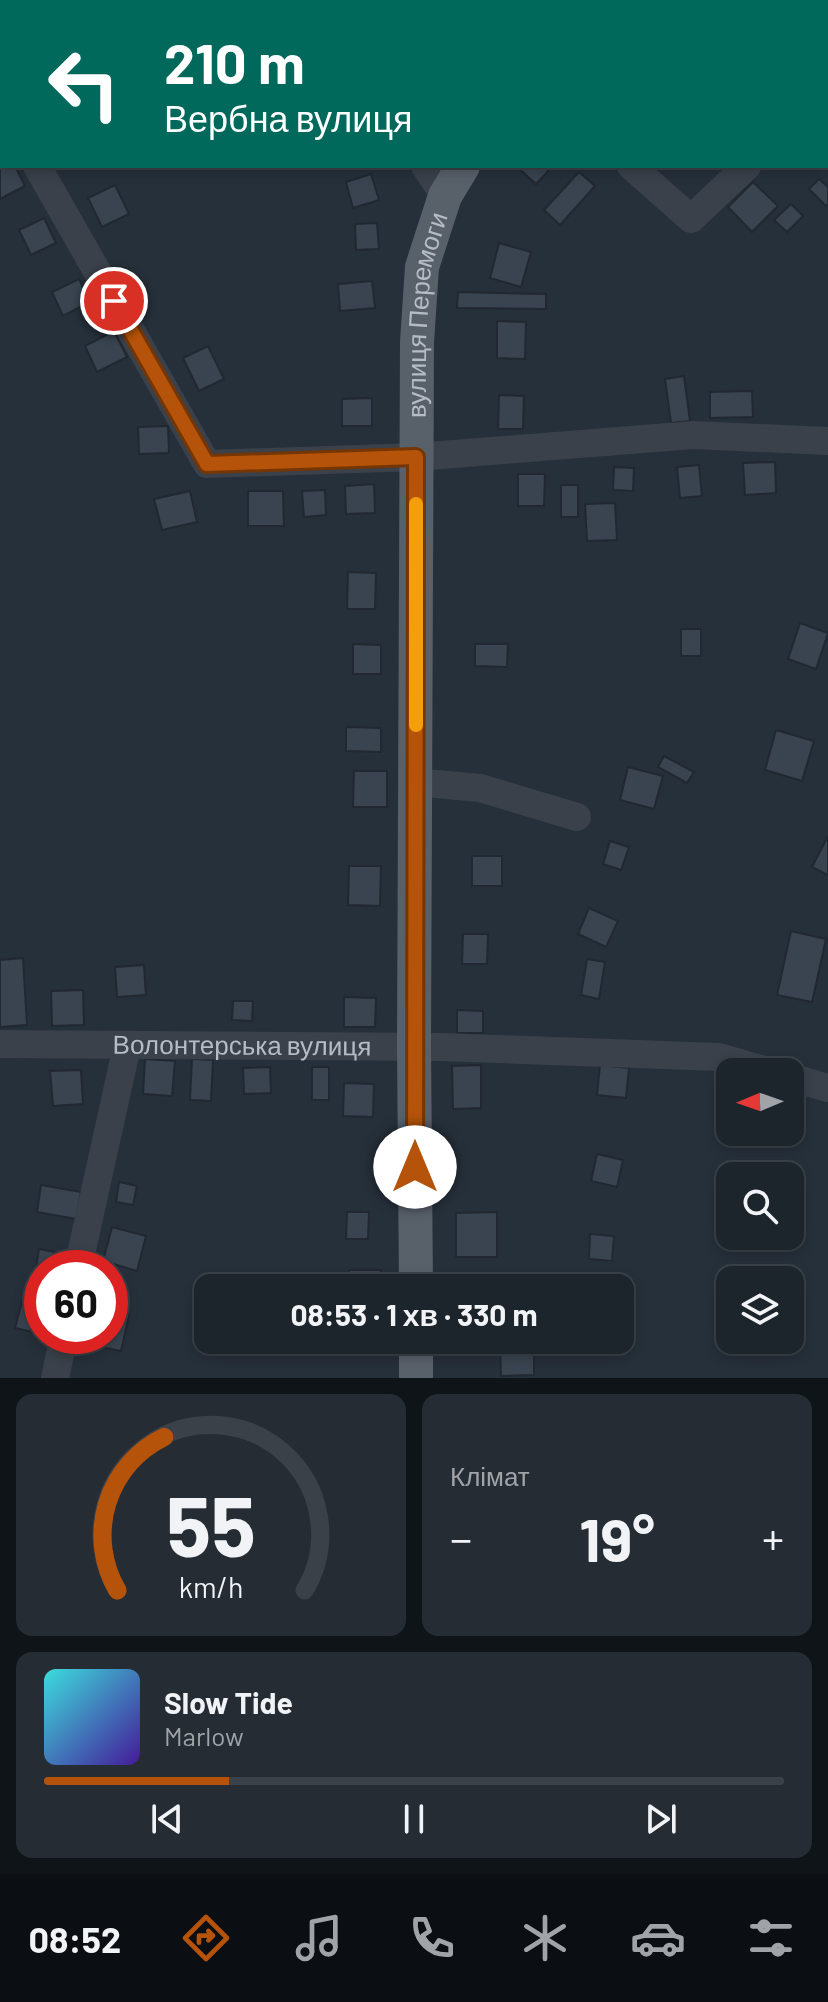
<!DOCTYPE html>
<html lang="uk">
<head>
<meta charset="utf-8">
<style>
  :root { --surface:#1c242c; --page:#252c34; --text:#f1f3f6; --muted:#a0a4a9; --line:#3a4148; --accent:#b45309 }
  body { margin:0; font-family:Barlow,sans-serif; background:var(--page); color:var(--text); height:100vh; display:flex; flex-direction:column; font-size:30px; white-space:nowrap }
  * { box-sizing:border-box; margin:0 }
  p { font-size:26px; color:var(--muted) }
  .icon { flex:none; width:44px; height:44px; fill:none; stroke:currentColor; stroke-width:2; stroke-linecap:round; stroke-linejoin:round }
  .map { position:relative; height:1378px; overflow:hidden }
  .side { display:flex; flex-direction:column; gap:16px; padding:16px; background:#0f1418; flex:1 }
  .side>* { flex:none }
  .top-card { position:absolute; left:0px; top:0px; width:828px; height:168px; box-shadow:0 4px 12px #0003,0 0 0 2px var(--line); background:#00695c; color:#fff; overflow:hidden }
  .needle { width:52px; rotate:268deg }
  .tools { position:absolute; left:716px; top:1058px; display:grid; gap:16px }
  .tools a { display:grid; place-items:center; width:88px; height:88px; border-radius:16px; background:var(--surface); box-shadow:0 4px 12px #0003,0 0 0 2px var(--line); font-size:40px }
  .speed { position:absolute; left:24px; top:1250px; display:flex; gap:16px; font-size:40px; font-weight:700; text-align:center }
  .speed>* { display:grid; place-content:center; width:104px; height:104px; border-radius:50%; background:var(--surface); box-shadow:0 4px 12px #0003,0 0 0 2px var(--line); line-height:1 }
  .speed .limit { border:12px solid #d22; background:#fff; color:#111 }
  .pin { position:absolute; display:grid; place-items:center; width:68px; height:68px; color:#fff; margin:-34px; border:4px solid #fff; border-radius:50%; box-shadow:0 2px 8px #0007 }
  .me { position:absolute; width:88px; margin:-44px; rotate:0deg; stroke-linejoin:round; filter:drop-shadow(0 0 6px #0008) }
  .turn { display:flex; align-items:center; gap:28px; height:168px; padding:0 32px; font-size:36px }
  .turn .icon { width:104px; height:104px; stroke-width:2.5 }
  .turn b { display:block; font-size:56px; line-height:68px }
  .big { font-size:60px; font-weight:700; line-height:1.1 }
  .side .widget { flex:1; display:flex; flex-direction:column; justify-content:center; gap:12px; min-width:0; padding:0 28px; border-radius:16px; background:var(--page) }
  .side .dial { align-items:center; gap:0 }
  .dial svg { height:208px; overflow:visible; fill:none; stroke:var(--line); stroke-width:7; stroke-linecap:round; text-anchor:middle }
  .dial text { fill:var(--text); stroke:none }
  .song { display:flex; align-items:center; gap:24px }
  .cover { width:96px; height:96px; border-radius:12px; background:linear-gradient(135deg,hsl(180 70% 55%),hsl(260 70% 35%)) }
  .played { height:8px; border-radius:4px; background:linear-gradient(90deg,var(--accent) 25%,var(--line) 25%) }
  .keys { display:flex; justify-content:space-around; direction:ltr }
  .heat { display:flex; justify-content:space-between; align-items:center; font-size:44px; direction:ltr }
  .side .tiles { flex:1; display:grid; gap:16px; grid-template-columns:1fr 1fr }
  .widget:last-child { grid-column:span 2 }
  .trip { position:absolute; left:194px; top:1274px; width:440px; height:80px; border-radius:16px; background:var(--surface); box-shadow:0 4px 12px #0003,0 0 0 2px var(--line); font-weight:700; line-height:80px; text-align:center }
  .tabs { display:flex; height:128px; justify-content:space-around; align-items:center; background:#0b0e12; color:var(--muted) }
  .tabs .icon { width:56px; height:56px }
  .tabs .selected { color:var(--accent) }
  .tabs b { font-size:36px; color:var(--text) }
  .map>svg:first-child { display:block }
  .building { fill:#394450; stroke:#212831; stroke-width:2 }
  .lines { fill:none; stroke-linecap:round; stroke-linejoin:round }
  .path { stroke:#415253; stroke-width:4; stroke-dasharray:6 6; stroke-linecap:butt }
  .minor { stroke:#3a414a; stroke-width:28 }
  .major { stroke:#58606a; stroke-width:34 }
  .route-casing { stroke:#753606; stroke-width:20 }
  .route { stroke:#b45309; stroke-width:14 }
  .slow { stroke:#f59e0b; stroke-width:14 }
  .labels { text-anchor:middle; stroke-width:8; stroke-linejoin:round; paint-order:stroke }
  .street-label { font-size:26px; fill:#b5bcc5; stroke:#1f262f }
</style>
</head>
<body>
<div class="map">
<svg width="828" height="1378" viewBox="0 0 828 1378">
  <rect width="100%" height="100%" fill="#26303a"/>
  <g class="building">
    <path d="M2 160V166H15L25 186 0 199V161Z"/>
    <path d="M516 166H553L536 184Z"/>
    <path d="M579 172 595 186 560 225 544 210Z"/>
    <path d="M371 174 379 200 353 208 346 182Z"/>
    <path d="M819 179 828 187V204L826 206 809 189Z"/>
    <path d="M753 182 778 206 752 232 728 207Z"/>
    <path d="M115 185 129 214 102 227 88 198Z"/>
    <path d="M791 204 803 216 787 232 774 220Z"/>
    <path d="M44 218 56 243 31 255 19 230Z"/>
    <path d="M377 223 379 249 356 250 355 224Z"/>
    <path d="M499 243 531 252 521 287 490 278Z"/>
    <path d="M79 279 90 302 63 316 52 292Z"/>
    <path d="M372 281 375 308 340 311 338 284Z"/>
    <path d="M458 292 546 294V309L457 308Z"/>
    <path d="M497 321 526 322 525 359 497 358Z"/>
    <path d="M114 331 127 357 97 372 85 346Z"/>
    <path d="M208 346 224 379 199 391 183 358Z"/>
    <path d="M684 376 690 421 671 423 665 379Z"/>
    <path d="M752 391 753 417 710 418V392Z"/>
    <path d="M499 395 524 396 523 429H498Z"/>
    <path d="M372 398V426H342V399Z"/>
    <path d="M168 426 169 453 139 454 138 427Z"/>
    <path d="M775 462 776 493 745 495 743 463Z"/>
    <path d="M699 465 702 496 680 498 677 467Z"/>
    <path d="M614 467 634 468 633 491 613 490Z"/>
    <path d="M518 474H545L544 506H518Z"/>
    <path d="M374 484 375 513 346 514 345 486Z"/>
    <rect x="561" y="485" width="17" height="32"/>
    <path d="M325 490 326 515 304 517 302 491Z"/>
    <path d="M190 491 197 522 162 530 154 499Z"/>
    <path d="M248 491H283L284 526H248Z"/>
    <path d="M615 503 617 540 587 541 585 504Z"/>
    <path d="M348 572 376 573 375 609H347Z"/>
    <path d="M800 623 828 633 816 669 788 659Z"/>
    <rect x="681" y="629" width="20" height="27"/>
    <path d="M353 644 381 645V674H353Z"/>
    <path d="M475 644H508L507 667 475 666Z"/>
    <path d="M346 727 381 728V752L346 751Z"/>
    <path d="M776 730 814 741 802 781 765 770Z"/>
    <path d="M664 756 694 772 687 783 658 767Z"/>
    <path d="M628 767 663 776 654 809 620 800Z"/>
    <path d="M354 771H387V807H353Z"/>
    <path d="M828 836V875L812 867Z"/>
    <path d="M610 841 629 847 621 870 603 864Z"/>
    <rect x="472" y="856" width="30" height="30"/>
    <path d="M349 866H381L380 906 348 905Z"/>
    <path d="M589 908 618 921 606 947 578 934Z"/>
    <path d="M791 931 826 939 812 1002 777 995Z"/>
    <path d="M463 934H488L487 964H462Z"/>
    <path d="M23 958 27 1025 0 1027V960Z"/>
    <path d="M587 959 605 962 599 999 581 995Z"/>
    <path d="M144 965 146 995 117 997 115 967Z"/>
    <path d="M83 990 84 1025 52 1026 51 991Z"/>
    <path d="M344 997 376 998 375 1027H344Z"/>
    <path d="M233 1001H253L252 1021 232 1020Z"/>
    <path d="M457 1010 483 1011V1033H457Z"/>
    <path d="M145 1059 175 1061 172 1096 143 1094Z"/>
    <path d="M192 1059 213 1060 211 1101 190 1100Z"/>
    <path d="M481 1065V1108L453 1109 452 1066Z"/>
    <path d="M600 1065 629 1068 626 1098 597 1095Z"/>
    <path d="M270 1067 271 1093 244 1094 243 1068Z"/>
    <rect x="312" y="1067" width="17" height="33"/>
    <path d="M81 1070 83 1104 53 1106 50 1071Z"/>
    <path d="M344 1083 374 1084 373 1117 343 1116Z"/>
    <path d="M597 1154 623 1160 617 1187 591 1181Z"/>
    <path d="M119 1182 137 1186 133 1205 116 1202Z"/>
    <path d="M41 1185 81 1192 76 1219 37 1212Z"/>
    <path d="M347 1212H369L368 1239H346Z"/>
    <path d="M497 1212V1257H456V1213Z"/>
    <path d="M112 1227 146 1236 137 1271 103 1261Z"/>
    <path d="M590 1234 614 1236 612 1261 589 1259Z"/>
    <path d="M39 1249 65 1254 63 1268H42V1280L34 1279Z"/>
    <path d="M349 1270H381L380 1288H348Z"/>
    <path d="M23 1298 42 1303V1334L15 1328Z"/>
    <path d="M110 1311 129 1315 121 1351 87 1344 89 1336H110Z"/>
    <path d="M534 1343V1375L501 1376 500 1344Z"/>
  </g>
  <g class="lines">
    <path class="path" d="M668 2 670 0"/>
    <g class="minor">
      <path d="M313 0 314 2"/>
      <path d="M826 91 828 89"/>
      <path d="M0 102 2 106"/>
      <path d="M37 166 207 464 416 457 693 435 828 441"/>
      <path d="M425 166 445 196"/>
      <path d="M631 166 691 219 747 166"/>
      <path d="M415 782 480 788 577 817"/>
      <path id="s1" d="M0 1044 442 1047 719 1057 771 1072"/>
      <path d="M790 1077 828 1088"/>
      <path d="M78 1268 127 1046"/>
      <path d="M55 1378 64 1336"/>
    </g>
    <g class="major">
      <path d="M614 2 616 0"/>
      <path id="s2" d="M416 1288 414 1046 417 342 422 267 445 196 463 166"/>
      <path d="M416 1340V1378"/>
    </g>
  </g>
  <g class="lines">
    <defs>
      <path id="route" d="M114 301 207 464 416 457 415 1167"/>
    </defs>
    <use href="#route" class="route-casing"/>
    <use href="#route" class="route"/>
    <path class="slow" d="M416 725V504"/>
  </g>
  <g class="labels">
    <g class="street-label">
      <text dy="9" stroke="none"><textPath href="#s2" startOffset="974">вулиця Перемоги</textPath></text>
      <text dy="9" stroke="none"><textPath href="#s1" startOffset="242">Волонтерська вулиця</textPath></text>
    </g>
  </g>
</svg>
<div class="tools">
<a><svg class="needle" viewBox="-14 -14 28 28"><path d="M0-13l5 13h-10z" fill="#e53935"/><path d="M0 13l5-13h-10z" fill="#a0a4a9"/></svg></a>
<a><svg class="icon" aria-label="search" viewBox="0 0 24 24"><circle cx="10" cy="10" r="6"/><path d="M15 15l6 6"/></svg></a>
<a><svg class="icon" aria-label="layers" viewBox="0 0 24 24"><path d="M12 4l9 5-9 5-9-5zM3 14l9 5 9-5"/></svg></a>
</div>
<div class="speed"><div class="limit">60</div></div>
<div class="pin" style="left:114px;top:301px;background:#d93025"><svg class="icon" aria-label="arrive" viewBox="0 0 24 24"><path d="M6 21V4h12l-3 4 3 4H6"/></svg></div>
<svg class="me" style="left:415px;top:1167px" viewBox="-20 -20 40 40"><circle r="19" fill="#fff"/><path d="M0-13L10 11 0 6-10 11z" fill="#b45309"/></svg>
<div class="trip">08:53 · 1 хв · 330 m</div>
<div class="top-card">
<div class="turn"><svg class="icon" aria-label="left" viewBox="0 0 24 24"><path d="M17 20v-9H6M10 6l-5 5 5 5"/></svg><div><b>210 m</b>Вербна вулиця</div></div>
</div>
</div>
<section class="side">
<div class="tiles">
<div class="widget dial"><svg viewBox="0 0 100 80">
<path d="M14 69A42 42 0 1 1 86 69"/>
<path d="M14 69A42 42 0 0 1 32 10" stroke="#b45309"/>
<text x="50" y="56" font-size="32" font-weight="700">55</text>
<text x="50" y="72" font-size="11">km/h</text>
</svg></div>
<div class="widget"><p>Клімат</p>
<div class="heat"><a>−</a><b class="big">19°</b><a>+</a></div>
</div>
<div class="widget">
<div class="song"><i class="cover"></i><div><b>Slow Tide</b><p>Marlow</p></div></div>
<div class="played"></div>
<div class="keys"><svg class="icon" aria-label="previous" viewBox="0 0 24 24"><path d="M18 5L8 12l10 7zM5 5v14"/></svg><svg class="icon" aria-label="pause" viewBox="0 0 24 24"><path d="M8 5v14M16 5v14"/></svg><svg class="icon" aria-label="next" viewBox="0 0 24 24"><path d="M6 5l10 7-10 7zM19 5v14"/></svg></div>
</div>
</div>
</section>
<nav class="tabs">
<b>08:52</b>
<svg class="icon selected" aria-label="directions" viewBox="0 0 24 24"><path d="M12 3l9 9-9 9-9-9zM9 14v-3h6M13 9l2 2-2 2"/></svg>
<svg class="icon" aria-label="music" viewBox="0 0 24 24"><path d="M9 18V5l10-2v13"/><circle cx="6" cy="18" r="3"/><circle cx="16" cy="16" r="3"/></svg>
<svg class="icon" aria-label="phone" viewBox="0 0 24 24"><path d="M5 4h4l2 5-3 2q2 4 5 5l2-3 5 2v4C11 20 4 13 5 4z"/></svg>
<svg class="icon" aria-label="climate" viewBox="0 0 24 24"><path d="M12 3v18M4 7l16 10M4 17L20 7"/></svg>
<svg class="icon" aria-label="car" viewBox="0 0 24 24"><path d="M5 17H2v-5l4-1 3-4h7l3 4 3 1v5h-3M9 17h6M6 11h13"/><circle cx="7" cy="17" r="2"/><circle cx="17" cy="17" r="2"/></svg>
<svg class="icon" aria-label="filters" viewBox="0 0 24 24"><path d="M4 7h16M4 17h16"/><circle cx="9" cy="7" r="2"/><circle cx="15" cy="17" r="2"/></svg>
</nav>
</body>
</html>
